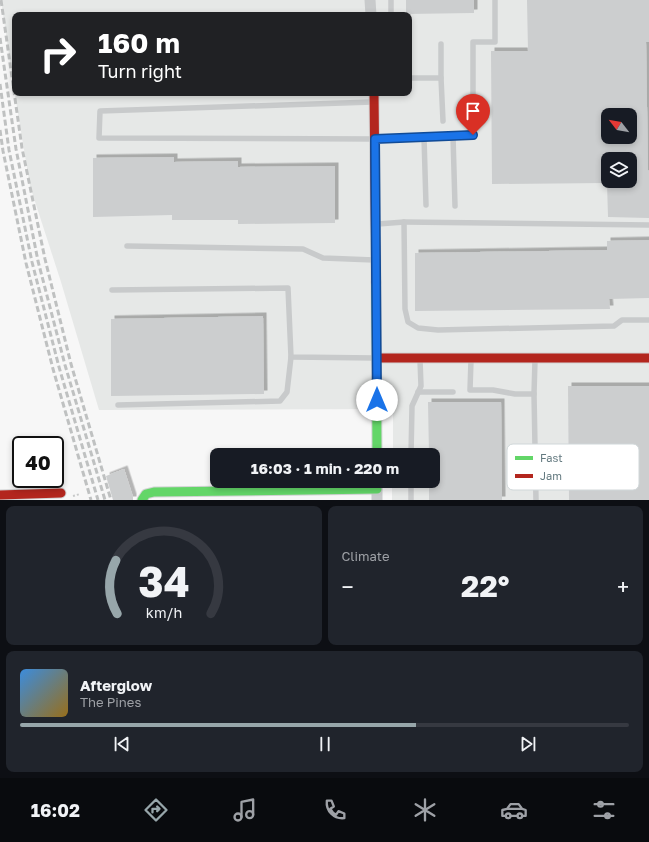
<!DOCTYPE html>
<html lang="en">
<head>
<meta charset="utf-8">
<style>
  :root { --surface:#171b24; --page:#20242c; --text:#f1f3f6; --muted:#9ea1a6; --line:#363941; --accent:#97a6aa }
  body { margin:0; font-family:"Golos Text",sans-serif; background:var(--page); color:var(--text); height:100vh; display:flex; flex-direction:column; font-size:15px; white-space:nowrap }
  * { box-sizing:border-box; margin:0 }
  p { font-size:13px; color:var(--muted) }
  .icon { flex:none; width:22px; height:22px; fill:none; stroke:currentColor; stroke-width:2; stroke-linecap:round; stroke-linejoin:round }
  .map { position:relative; height:500px; overflow:hidden }
  .panel { display:flex; flex-direction:column; gap:6px; padding:6px; background:#0d0f14; flex:1 }
  .panel>* { flex:none }
  .hud { position:absolute; left:12px; top:12px; width:400px; height:84px; border-radius:8px; box-shadow:0 2px 6px #0003; background:#202124; color:#fff; overflow:hidden }
  .needle { width:26px; rotate:301deg }
  .fabs { position:absolute; left:601px; top:108px; display:grid; gap:8px }
  .fabs a { display:grid; place-items:center; width:36px; height:36px; border-radius:8px; background:var(--surface); box-shadow:0 2px 6px #0003; font-size:20px }
  .speed { position:absolute; left:12px; top:436px; display:flex; gap:8px; font-size:20px; font-weight:700; text-align:center }
  .speed>* { display:grid; place-content:center; width:52px; height:52px; border-radius:50%; background:var(--surface); box-shadow:0 2px 6px #0003; line-height:1 }
  .speed .limit { border:2px solid #111; border-radius:6px; background:#fff; color:#111 }
  .pin { position:absolute; display:grid; place-items:center; width:34px; height:34px; color:#fff; margin:-41px -17px; border-radius:50% 50% 50% 0; rotate:-45deg; box-shadow:0 0 4px #0007 }
  .pin .icon { rotate:45deg }
  .me { position:absolute; width:44px; margin:-22px; rotate:0deg; stroke-linejoin:round; filter:drop-shadow(0 0 3px #0008) }
  .turn { display:flex; align-items:center; gap:14px; height:84px; padding:0 20px; font-size:18px }
  .turn .icon { width:52px; height:52px; stroke-width:2.5 }
  .turn b { display:block; font-size:28px; line-height:34px }
  .big { font-size:30px; font-weight:700; line-height:1.1 }
  .panel .card { flex:1; display:flex; flex-direction:column; justify-content:center; gap:6px; min-width:0; padding:0 14px; border-radius:8px; background:var(--page) }
  .panel .dial { align-items:center; gap:0 }
  .dial svg { height:104px; overflow:visible; fill:none; stroke:var(--line); stroke-width:7; stroke-linecap:round; text-anchor:middle }
  .dial text { fill:var(--text); stroke:none }
  .song { display:flex; align-items:center; gap:12px }
  .cover { width:48px; height:48px; border-radius:6px; background:linear-gradient(135deg,hsl(210 70% 55%),hsl(40 70% 35%)) }
  .played { height:4px; border-radius:2px; background:linear-gradient(90deg,var(--accent) 65%,var(--line) 65%) }
  .keys { display:flex; justify-content:space-around; direction:ltr }
  .heat { display:flex; justify-content:space-between; align-items:center; font-size:22px; direction:ltr }
  .panel .tiles { flex:1; display:grid; gap:6px; grid-template-columns:1fr 1fr }
  .card:last-child { grid-column:span 2 }
  .trip { position:absolute; left:210px; top:448px; width:230px; height:40px; border-radius:8px; background:var(--surface); box-shadow:0 2px 6px #0003; font-weight:700; line-height:40px; text-align:center }
  .tabs { display:flex; height:64px; justify-content:space-around; align-items:center; background:#090b0e; color:var(--muted) }
  .tabs .icon { width:28px; height:28px }
  .tabs .selected { color:var(--accent) }
  .tabs b { font-size:18px; color:var(--text) }
  .map>svg:first-child { display:block }
  .built { fill:#e6e8e7; fill-rule:evenodd }
  .building { fill:#cccecf; fill-rule:evenodd; filter:url(#shadow) }
  .lines { fill:none; stroke-linecap:round; stroke-linejoin:round }
  .fast-casing { stroke:#d2d3d4; stroke-width:11 }
  .jam-casing { stroke:#d2d3d4; stroke-width:11 }
  .path { stroke:#c7c9c9; stroke-width:2; stroke-dasharray:2 2; stroke-linecap:butt }
  .lane { stroke:#c8cacb; stroke-width:5.5 }
  .street { stroke:#c8cacb; stroke-width:11 }
  .fast { stroke:#63d668; stroke-width:9 }
  .jam { stroke:#b3261e; stroke-width:9 }
  .rail { stroke:#bfc1c1; stroke-width:3; stroke-dasharray:6 3; stroke-linecap:butt }
  .route-casing { stroke:#114b97; stroke-width:10 }
  .route { stroke:#1a73e8; stroke-width:7 }
  .key { fill:#fff; stroke:#d0d7d9; stroke-width:1 }
  .key-label { font-size:11px; fill:#647a80 }
</style>
</head>
<body>
<div class="map">
<svg width="649" height="500" viewBox="0 0 649 500">
  <defs>
    <filter id="shadow"><feDropShadow dx="3.5" dy="-3.5" stdDeviation="0" flood-color="#0004"/></filter>
  </defs>
  <rect width="100%" height="100%" fill="#f7f7f7"/>
  <path class="built" d="M1 0H649V500H392V481H433V455H393V409L99 410 61 282 30 186 14 89ZM15 15H409V93H15ZM608 115H630V137H608ZM608 159H630V181H608Z"/>
  <g class="building">
    <path d="M406 0H474V13L406 14Z"/>
    <path d="M527 0H649V42H646L648 171 649 170V218L608 217 607 183 492 184 491 51H528ZM608 115H630V137H608ZM608 159H630V181H608Z"/>
    <path d="M174 157V162L238 161V167L335 166V223L238 224V220H172V215L93 217V158Z"/>
    <path d="M649 240V298L609 299 610 309 415 311V253L607 250V241Z"/>
    <path d="M263 316 264 394 111 396V319Z"/>
    <path d="M568 386H649V500H569Z"/>
    <path d="M428 402H501L502 500H429V481H433V455H429Z"/>
    <path d="M124 469 133 497V500H113L106 476Z"/>
  </g>
  <g class="lines">
    <defs>
      <g id="fast">
        <path d="M376 282 377 455"/>
        <path d="M142 500 146 494 154 492 377 489"/>
      </g>
      <g id="jam">
        <path d="M374 93 376 282"/>
        <path d="M377 358H649"/>
        <path d="M0 495 61 493"/>
      </g>
    </defs>
    <use href="#fast" class="fast-casing"/>
    <use href="#jam" class="jam-casing"/>
    <path class="path" d="M73 496 80 494"/>
    <g class="lane">
      <path d="M391 0V15"/>
      <path d="M409 78H441V44"/>
      <path d="M441 78 443 121"/>
      <path d="M372 102 100 111 99 138 375 139 473 135V42H495V0"/>
      <path d="M453 136 455 206"/>
      <path d="M424 137 426 205"/>
      <path d="M404 222 649 225"/>
      <path d="M378 224 404 222 405 309 408 322 418 328 438 330 614 326 622 320H649"/>
      <path d="M127 246 303 249 323 258 374 260"/>
      <path d="M112 290 288 288 291 357 375 358"/>
      <path d="M471 360 470 390H493L515 394H534"/>
      <path d="M535 360 534 394 536 500"/>
      <path d="M418 392H453"/>
      <path d="M118 405 280 401 287 392 291 357"/>
      <path d="M411 455 412 406 421 386 420 360"/>
      <path d="M411 500V481"/>
    </g>
    <g class="street">
      <path d="M370 0 371 15"/>
      <path d="M377 500V481"/>
    </g>
    <use href="#fast" class="fast"/>
    <use href="#jam" class="jam"/>
    <g class="rail">
      <path d="M1 0 22 148 45 259 71 364 111 500"/>
      <path d="M0 38 16 149 38 261 65 365 105 500"/>
      <path d="M0 84 9 150 32 262 59 367 98 500"/>
      <path d="M0 130 3 151 26 263 53 369 91 500"/>
    </g>
  </g>
  <g class="lines">
    <defs>
      <path id="route" d="M377 400 375 139 473 135"/>
    </defs>
    <use href="#route" class="route-casing"/>
    <use href="#route" class="route"/>
  </g>
  <rect x="507" y="444" width="132" height="46" rx="6" class="key"/>
  <rect x="515" y="456" width="18" height="4" fill="#63d668"/>
  <rect x="515" y="474" width="18" height="4" fill="#b3261e"/>
  <g class="key-label">
    <text x="540" y="462">Fast</text>
    <text x="540" y="480">Jam</text>
  </g>
</svg>
<div class="fabs">
<a><svg class="needle" viewBox="-14 -14 28 28"><path d="M0-13l5 13h-10z" fill="#e53935"/><path d="M0 13l5-13h-10z" fill="#9ea1a6"/></svg></a>
<a><svg class="icon" aria-label="layers" viewBox="0 0 24 24"><path d="M12 4l9 5-9 5-9-5zM3 14l9 5 9-5"/></svg></a>
</div>
<div class="speed"><div class="limit">40</div></div>
<div class="pin" style="left:473px;top:135px;background:#d93025"><svg class="icon" aria-label="arrive" viewBox="0 0 24 24"><path d="M6 21V4h12l-3 4 3 4H6"/></svg></div>
<svg class="me" style="left:377px;top:400px" viewBox="-20 -20 40 40"><circle r="19" fill="#fff"/><path d="M0-13L10 11 0 6-10 11z" fill="#1a73e8"/></svg>
<div class="trip">16:03 · 1 min · 220 m</div>
<div class="hud">
<div class="turn"><svg class="icon" aria-label="right" viewBox="0 0 24 24"><path d="M7 20v-9h11M14 6l5 5-5 5"/></svg><div><b>160 m</b>Turn right</div></div>
</div>
</div>
<section class="panel">
<div class="tiles">
<div class="card dial"><svg viewBox="0 0 100 80">
<path d="M14 69A42 42 0 1 1 86 69"/>
<path d="M14 69A42 42 0 0 1 13 28" stroke="#97a6aa"/>
<text x="50" y="56" font-size="32" font-weight="700">34</text>
<text x="50" y="72" font-size="11">km/h</text>
</svg></div>
<div class="card"><p>Climate</p>
<div class="heat"><a>−</a><b class="big">22°</b><a>+</a></div>
</div>
<div class="card">
<div class="song"><i class="cover"></i><div><b>Afterglow</b><p>The Pines</p></div></div>
<div class="played"></div>
<div class="keys"><svg class="icon" aria-label="previous" viewBox="0 0 24 24"><path d="M18 5L8 12l10 7zM5 5v14"/></svg><svg class="icon" aria-label="pause" viewBox="0 0 24 24"><path d="M8 5v14M16 5v14"/></svg><svg class="icon" aria-label="next" viewBox="0 0 24 24"><path d="M6 5l10 7-10 7zM19 5v14"/></svg></div>
</div>
</div>
</section>
<nav class="tabs">
<b>16:02</b>
<svg class="icon selected" aria-label="directions" viewBox="0 0 24 24"><path d="M12 3l9 9-9 9-9-9zM9 14v-3h6M13 9l2 2-2 2"/></svg>
<svg class="icon" aria-label="music" viewBox="0 0 24 24"><path d="M9 18V5l10-2v13"/><circle cx="6" cy="18" r="3"/><circle cx="16" cy="16" r="3"/></svg>
<svg class="icon" aria-label="phone" viewBox="0 0 24 24"><path d="M5 4h4l2 5-3 2q2 4 5 5l2-3 5 2v4C11 20 4 13 5 4z"/></svg>
<svg class="icon" aria-label="climate" viewBox="0 0 24 24"><path d="M12 3v18M4 7l16 10M4 17L20 7"/></svg>
<svg class="icon" aria-label="car" viewBox="0 0 24 24"><path d="M5 17H2v-5l4-1 3-4h7l3 4 3 1v5h-3M9 17h6M6 11h13"/><circle cx="7" cy="17" r="2"/><circle cx="17" cy="17" r="2"/></svg>
<svg class="icon" aria-label="filters" viewBox="0 0 24 24"><path d="M4 7h16M4 17h16"/><circle cx="9" cy="7" r="2"/><circle cx="15" cy="17" r="2"/></svg>
</nav>
</body>
</html>
